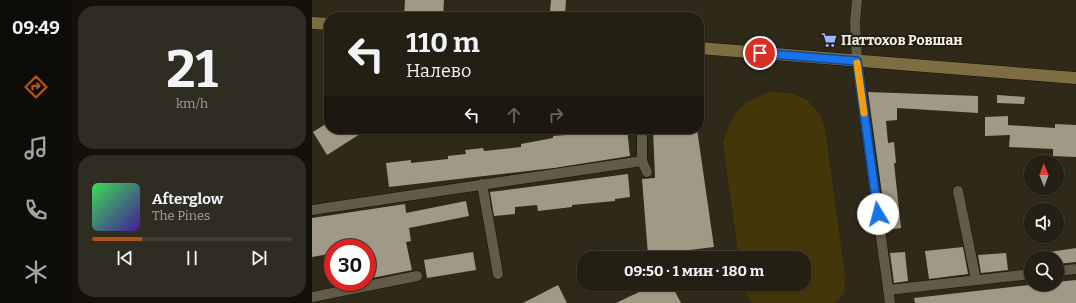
<!DOCTYPE html>
<html lang="ru">
<head>
<meta charset="utf-8">
<style>
  :root { --surface:#231f13; --page:#2f2c21; --text:#f1f3f6; --muted:#a3a2a0; --line:#403d33; --accent:#b45309 }
  body { margin:0; font-family:Bitter,serif; background:var(--page); color:var(--text); height:100vh; display:flex; flex-direction:column; font-size:15px; white-space:nowrap }
  * { box-sizing:border-box; margin:0 }
  p { font-size:13px; color:var(--muted) }
  .icon { flex:none; width:22px; height:22px; fill:none; stroke:currentColor; stroke-width:2; stroke-linecap:round; stroke-linejoin:round }
  .map { position:relative; flex:1; overflow:hidden }
  .panel { display:flex; flex-direction:column; gap:6px; padding:6px; background:#13110a; width:240px }
  .panel>* { flex:none }
  .top-card { position:absolute; left:12px; top:12px; width:380px; height:122px; border-radius:16px; box-shadow:0 1px 3px #0004,0 0 0 1px var(--line); background:#231f13; color:var(--text); overflow:hidden }
  .needle { width:26px; rotate:359deg }
  .buttons { position:absolute; left:712px; top:155px; display:grid; gap:8px }
  .buttons a { display:grid; place-items:center; width:40px; height:40px; border-radius:50%; background:var(--surface); box-shadow:0 1px 3px #0004,0 0 0 1px var(--line); font-size:20px }
  .speed { position:absolute; left:12px; top:239px; display:flex; gap:8px; font-size:20px; font-weight:700; text-align:center }
  .speed>* { display:grid; place-content:center; width:52px; height:52px; border-radius:50%; background:var(--surface); box-shadow:0 1px 3px #0004,0 0 0 1px var(--line); line-height:1 }
  .speed .limit { border:6px solid #d22; background:#fff; color:#111 }
  .pin { position:absolute; display:grid; place-items:center; width:34px; height:34px; color:#fff; margin:-17px; border:2px solid #fff; border-radius:50%; box-shadow:0 1px 4px #0007 }
  .me { position:absolute; width:44px; margin:-22px; rotate:352deg; stroke-linejoin:round; filter:drop-shadow(0 0 3px #0008) }
  .turn { display:flex; align-items:center; gap:14px; height:84px; padding:0 16px; font-size:18px }
  .turn .icon { width:52px; height:52px; stroke-width:2.5 }
  .turn b { display:block; font-size:28px; line-height:34px }
  .lanes { display:flex; align-items:center; height:38px; padding:0 16px; background:#0003; justify-content:center; gap:20px; direction:ltr }
  .lanes .off { opacity:.35 }
  .panel .widget { flex:1; display:flex; flex-direction:column; justify-content:center; gap:6px; min-width:0; padding:0 14px; border-radius:16px; background:var(--page) }
  .panel .dial { align-items:center; gap:0 }
  .dial b { font-size:52px; line-height:1 }
  .song { display:flex; align-items:center; gap:12px }
  .cover { width:48px; height:48px; border-radius:6px; background:linear-gradient(135deg,hsl(130 70% 55%),hsl(260 70% 35%)) }
  .played { height:4px; border-radius:2px; background:linear-gradient(90deg,var(--accent) 25%,var(--line) 25%) }
  .keys { display:flex; justify-content:space-around; direction:ltr }
  .trip { position:absolute; left:265px; top:251px; width:234px; height:40px; border-radius:16px; background:var(--surface); box-shadow:0 1px 3px #0004,0 0 0 1px var(--line); font-weight:700; line-height:40px; text-align:center }
  main { display:flex; flex:1; min-height:0 }
  .tabs { display:flex; flex-direction:column; width:72px; justify-content:space-around; align-items:center; background:#0e0c08; color:var(--muted) }
  .tabs .icon { width:28px; height:28px }
  .tabs .current { color:var(--accent) }
  .tabs b { font-size:18px; color:var(--text) }
  .map>svg:first-child { display:block }
  .green { fill:#433609 }
  .building { fill:#a09985 }
  .lines { fill:none; stroke-linecap:round; stroke-linejoin:round }
  .minor-casing { stroke:#171204; stroke-width:11 }
  .secondary-casing { stroke:#171204; stroke-width:13 }
  .minor { stroke:#615b49; stroke-width:10 }
  .secondary { stroke:#7c6e42; stroke-width:12 }
  .route-casing { stroke:#114b97; stroke-width:10 }
  .route { stroke:#1a73e8; stroke-width:7 }
  .slow { stroke:#f59e0b; stroke-width:7 }
  .labels { text-anchor:middle; stroke-width:4; stroke-linejoin:round; paint-order:stroke }
  .poi-label { font-size:14px; font-weight:bold; fill:#f6f2e8; stroke:#251f0f; text-anchor:start }
</style>
</head>
<body>
<main>
<nav class="tabs">
<b>09:49</b>
<svg class="icon current" aria-label="directions" viewBox="0 0 24 24"><path d="M12 3l9 9-9 9-9-9zM9 14v-3h6M13 9l2 2-2 2"/></svg>
<svg class="icon" aria-label="music" viewBox="0 0 24 24"><path d="M9 18V5l10-2v13"/><circle cx="6" cy="18" r="3"/><circle cx="16" cy="16" r="3"/></svg>
<svg class="icon" aria-label="phone" viewBox="0 0 24 24"><path d="M5 4h4l2 5-3 2q2 4 5 5l2-3 5 2v4C11 20 4 13 5 4z"/></svg>
<svg class="icon" aria-label="climate" viewBox="0 0 24 24"><path d="M12 3v18M4 7l16 10M4 17L20 7"/></svg>
</nav>
<section class="panel">
<div class="widget dial"><b>21</b><p>km/h</p></div>
<div class="widget">
<div class="song"><i class="cover"></i><div><b>Afterglow</b><p>The Pines</p></div></div>
<div class="played"></div>
<div class="keys"><svg class="icon" aria-label="previous" viewBox="0 0 24 24"><path d="M18 5L8 12l10 7zM5 5v14"/></svg><svg class="icon" aria-label="pause" viewBox="0 0 24 24"><path d="M8 5v14M16 5v14"/></svg><svg class="icon" aria-label="next" viewBox="0 0 24 24"><path d="M6 5l10 7-10 7zM19 5v14"/></svg></div>
</div>
</section>
<div class="map">
<svg width="764" height="303" viewBox="0 0 764 303">
  <rect width="100%" height="100%" fill="#2f2919"/>
  <path class="green" d="M459 92 479 93 495 100 508 114 513 129 533 275 532 293 523 303H440L432 289 431 284H492V258H427L411 143C417 125 423 108 441 99 446 96 453 94 459 92Z"/>
  <g class="building">
    <path d="M93 0H132L131 17H92Z"/>
    <path d="M239 0H254L253 13 238 12Z"/>
    <path d="M556 92 666 96V113L585 108V120L574 121 576 143 582 142 584 163H582L589 228 575 230Z"/>
    <path d="M685 95 713 97 712 104 685 103Z"/>
    <path d="M696 116V125L743 128V124L764 125V157L741 156V149L697 147 698 135 673 136V117Z"/>
    <path d="M17 122V129H56L15 155 1 132Z"/>
    <path d="M280 129H315L318 156 242 168 77 187 74 163 99 160V163L136 159V156L154 154 153 150 171 148 172 151 209 147V144L241 138V136L280 133Z"/>
    <path d="M341 129H385L402 247 336 255 330 179 343 178Z"/>
    <path d="M316 174 318 197 303 199V201L260 205V207L226 211 225 205 203 207V214L182 216 178 192Z"/>
    <path d="M154 201 157 216 97 228 99 241 94 242 100 270 55 279V267L60 266 56 245 33 248H21V250H16L17 254 0 257V218L93 204 94 213Z"/>
    <path d="M651 247 656 274 617 279 613 251Z"/>
    <path d="M764 248V262L745 264V258H731V253Z"/>
    <path d="M161 252 164 270 115 278 112 260Z"/>
    <path d="M593 252 596 281 582 283 578 253Z"/>
    <path d="M694 253 696 270 669 273 666 255Z"/>
    <path d="M764 280V303H603L602 298 727 284H745V282Z"/>
    <path d="M344 284H359L369 303H304Z"/>
    <path d="M246 285 255 303H211Z"/>
  </g>
  <g class="lines">
    <defs>
      <g id="minor">
        <path d="M545 0 543 22 545 61 578 303"/>
        <path d="M330 129V161L335 172"/>
        <path d="M170 184 186 274"/>
        <path d="M646 191 664 280"/>
        <path d="M0 210 330 161"/>
        <path d="M745 271 764 269"/>
        <path d="M576 290 719 274"/>
        <path d="M0 297 105 276"/>
      </g>
      <g id="secondary">
        <path d="M0 23 17 24"/>
        <path d="M387 48 764 78"/>
      </g>
    </defs>
    <use href="#minor" class="minor-casing"/>
    <use href="#secondary" class="secondary-casing"/>
    <use href="#minor" class="minor"/>
    <use href="#secondary" class="secondary"/>
  </g>
  <g class="lines">
    <defs>
      <path id="route" d="M448 53 545 61 566 214"/>
    </defs>
    <use href="#route" class="route-casing"/>
    <use href="#route" class="route"/>
    <path class="slow" d="M545 63 552 113"/>
  </g>
  <defs>
    <symbol id="supermarket-bare" viewBox="-9 -9 18 18"><path d="M-6-5.5h2.5l.6 2H6L4.5 2H-2.5L-4.4-4H-6ZM-1.5 3.2a1.3 1.3 0 1 0 .1 0ZM3 3.2a1.3 1.3 0 1 0 .1 0Z" fill="#9db4fd" stroke="#251f0f" stroke-width="2.5" paint-order="stroke"/></symbol>
  </defs>
  <g fill-rule="evenodd">
    <use href="#supermarket-bare" x="506" y="29" width="22" height="22"/>
  </g>
  <g class="labels">
    <g class="poi-label">
      <text x="529" y="45">Паттохов Ровшан</text>
    </g>
  </g>
</svg>
<div class="buttons">
<a><svg class="needle" viewBox="-14 -14 28 28"><path d="M0-13l5 13h-10z" fill="#e53935"/><path d="M0 13l5-13h-10z" fill="#a3a2a0"/></svg></a>
<a><svg class="icon" aria-label="sound" viewBox="0 0 24 24"><path d="M4 9h4l5-4v14l-5-4H4zM17 9q2 3 0 6"/></svg></a>
<a><svg class="icon" aria-label="search" viewBox="0 0 24 24"><circle cx="10" cy="10" r="6"/><path d="M15 15l6 6"/></svg></a>
</div>
<div class="speed"><div class="limit">30</div></div>
<div class="pin" style="left:448px;top:53px;background:#d93025"><svg class="icon" aria-label="arrive" viewBox="0 0 24 24"><path d="M6 21V4h12l-3 4 3 4H6"/></svg></div>
<svg class="me" style="left:566px;top:214px" viewBox="-20 -20 40 40"><circle r="19" fill="#fff"/><path d="M0-13L10 11 0 6-10 11z" fill="#1a73e8"/></svg>
<div class="trip">09:50 · 1 мин · 180 m</div>
<div class="top-card">
<div class="turn"><svg class="icon" aria-label="left" viewBox="0 0 24 24"><path d="M17 20v-9H6M10 6l-5 5 5 5"/></svg><div><b>110 m</b>Налево</div></div>
<div class="lanes"><svg class="icon" aria-label="left" viewBox="0 0 24 24"><path d="M17 20v-9H6M10 6l-5 5 5 5"/></svg><svg class="icon off" aria-label="ahead" viewBox="0 0 24 24"><path d="M12 20V5M6 11l6-6 6 6"/></svg><svg class="icon off" aria-label="right" viewBox="0 0 24 24"><path d="M7 20v-9h11M14 6l5 5-5 5"/></svg></div>
</div>
</div>
</main>
</body>
</html>
